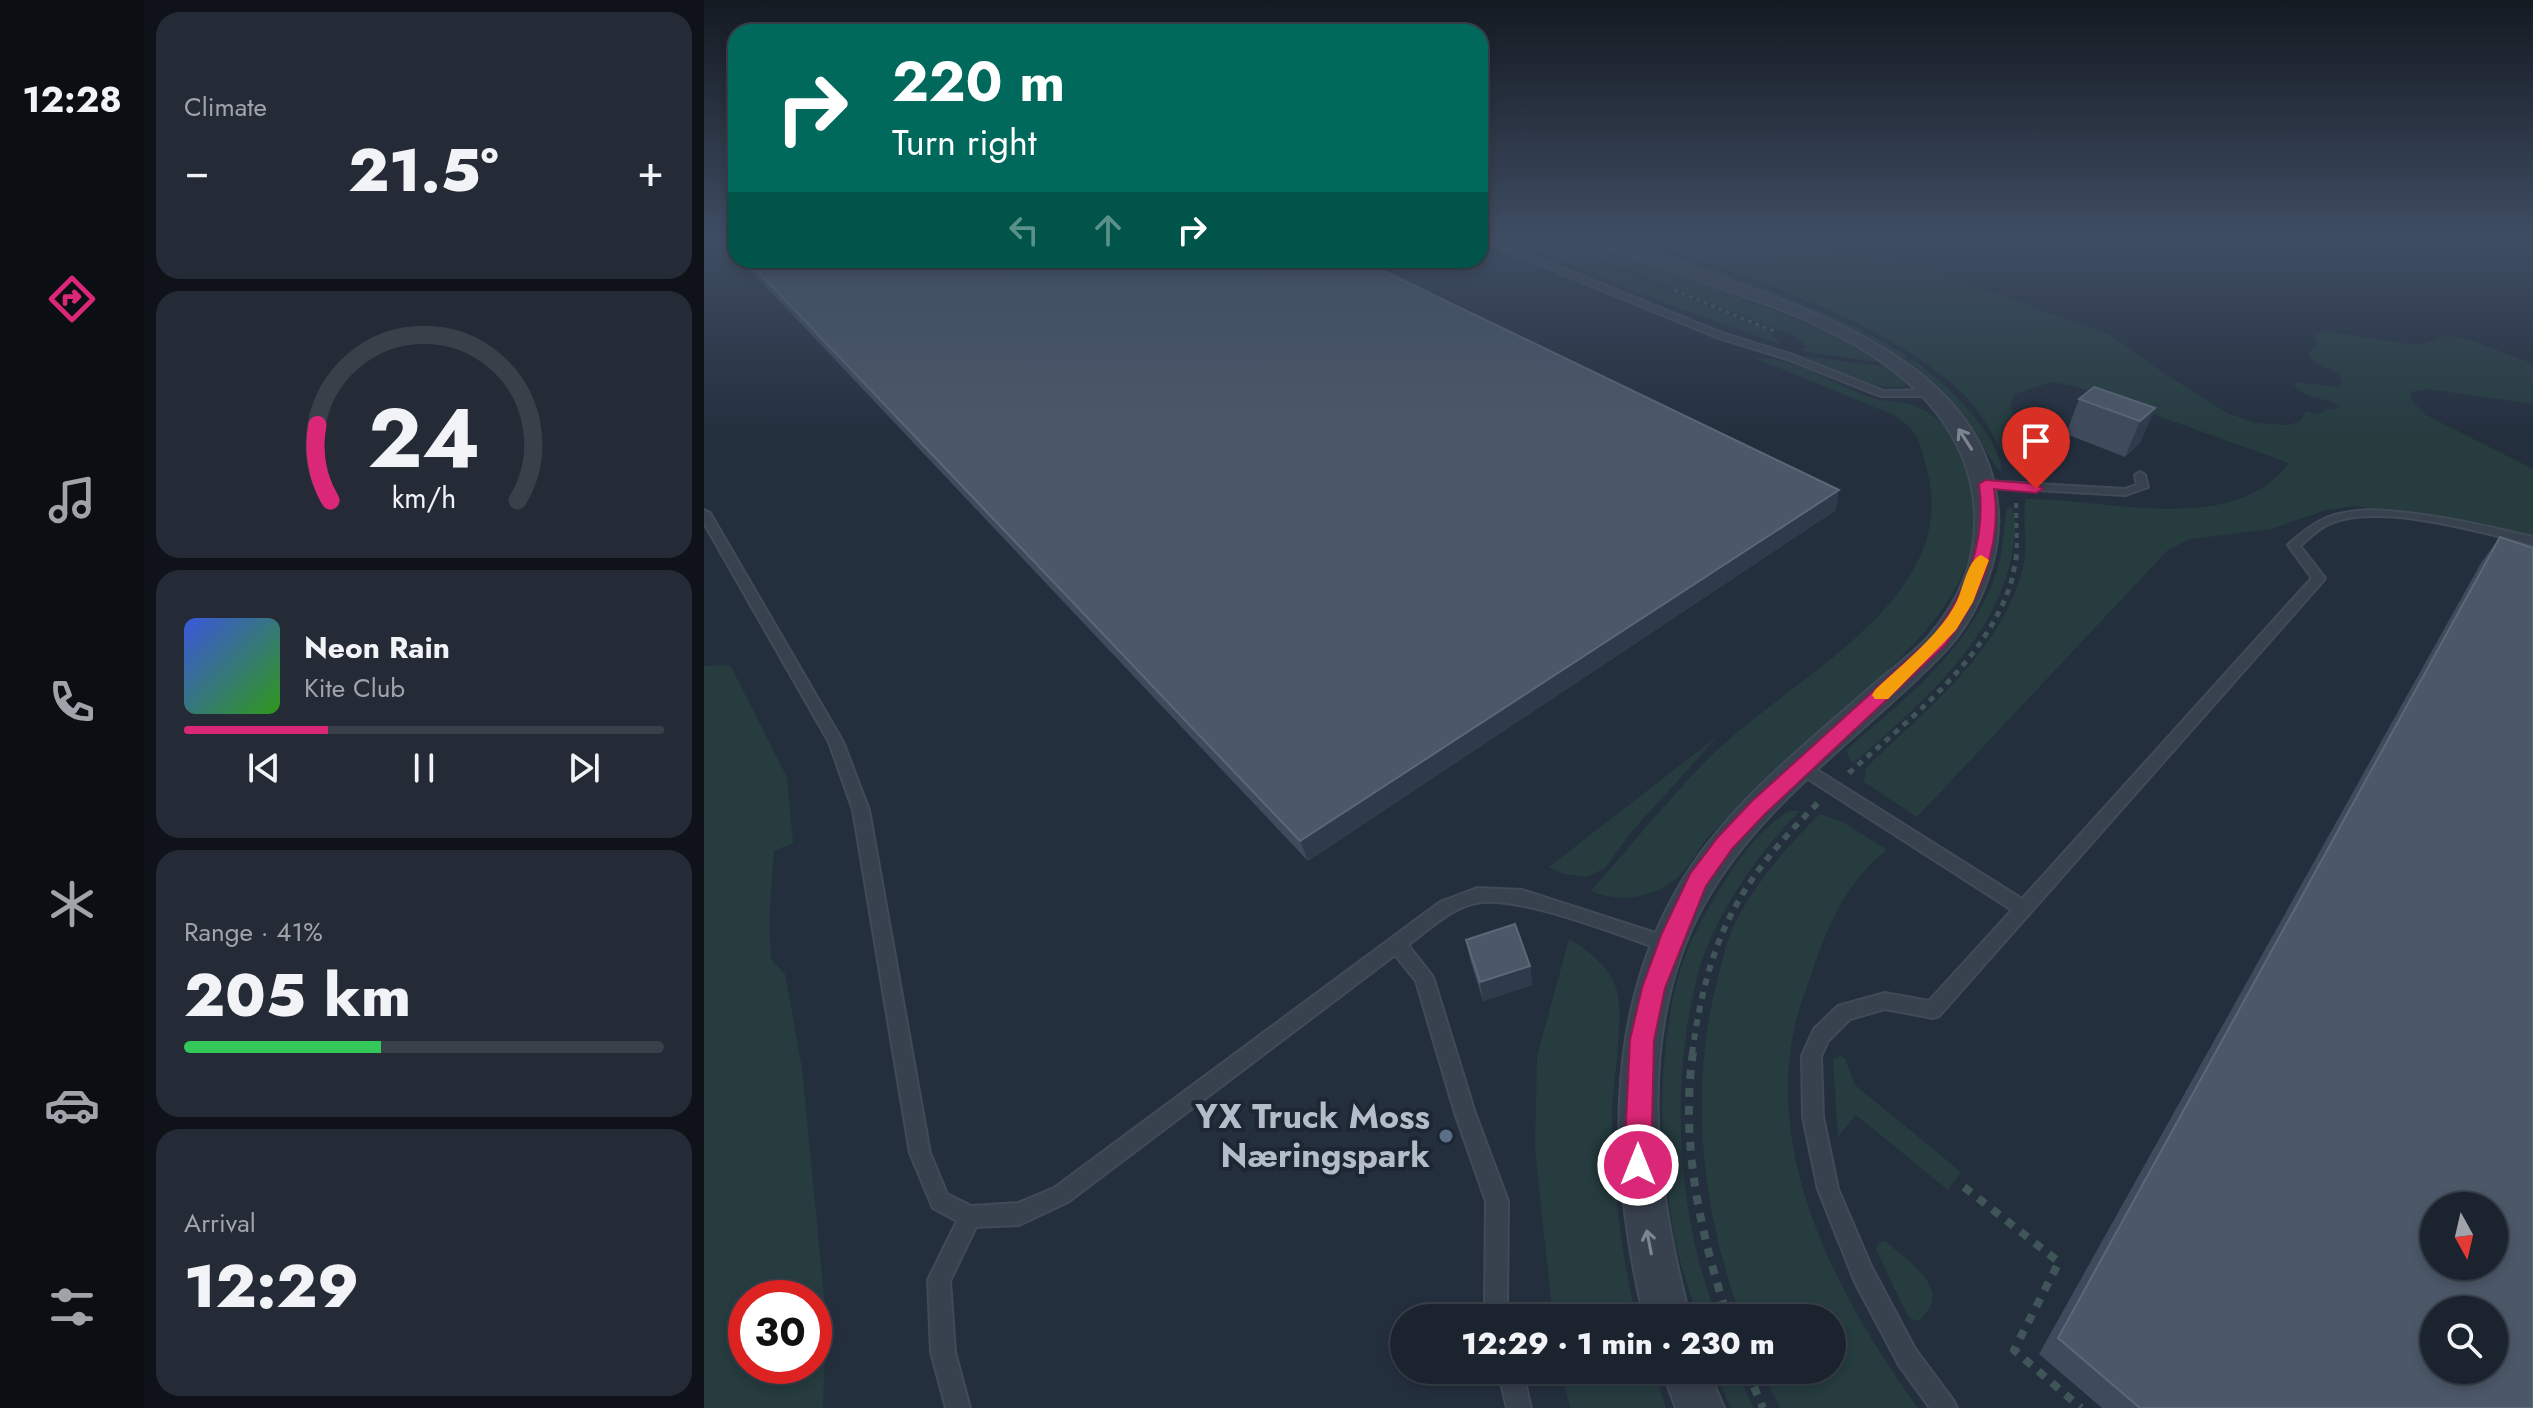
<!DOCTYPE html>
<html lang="en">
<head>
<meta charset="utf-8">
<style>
  :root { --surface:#1b232e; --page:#242b36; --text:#f1f3f6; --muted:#a0a4aa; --line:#39404a; --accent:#db2777 }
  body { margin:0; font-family:Jost,sans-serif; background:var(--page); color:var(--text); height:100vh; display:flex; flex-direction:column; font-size:30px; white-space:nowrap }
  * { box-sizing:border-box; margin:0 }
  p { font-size:26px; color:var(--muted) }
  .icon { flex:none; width:44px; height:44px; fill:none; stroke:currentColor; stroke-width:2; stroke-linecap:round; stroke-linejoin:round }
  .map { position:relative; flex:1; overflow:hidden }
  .sheet { display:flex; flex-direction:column; gap:12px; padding:12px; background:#0f1319; width:560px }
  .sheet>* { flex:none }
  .hud { position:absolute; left:24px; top:24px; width:760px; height:244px; border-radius:24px; box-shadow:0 4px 12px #0003,0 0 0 2px var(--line); background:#00695c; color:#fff; overflow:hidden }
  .needle { width:52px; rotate:172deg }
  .buttons { position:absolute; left:1716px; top:1192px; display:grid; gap:16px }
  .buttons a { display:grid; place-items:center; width:88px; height:88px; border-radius:50%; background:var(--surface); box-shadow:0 4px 12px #0003,0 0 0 2px var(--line); font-size:40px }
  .speed { position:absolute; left:24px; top:1280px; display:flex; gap:16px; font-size:40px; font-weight:700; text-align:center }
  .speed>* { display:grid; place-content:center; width:104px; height:104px; border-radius:50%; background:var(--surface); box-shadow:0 4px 12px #0003,0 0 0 2px var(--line); line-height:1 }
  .speed .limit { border:12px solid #d22; background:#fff; color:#111 }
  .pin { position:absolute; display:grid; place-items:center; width:68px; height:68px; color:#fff; margin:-82px -34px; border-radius:50% 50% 50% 0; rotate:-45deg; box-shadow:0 0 8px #0007 }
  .pin .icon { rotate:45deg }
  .me { position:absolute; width:88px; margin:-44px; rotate:0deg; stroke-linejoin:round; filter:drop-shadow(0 0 6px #0008) }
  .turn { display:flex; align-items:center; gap:28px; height:168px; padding:0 32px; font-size:36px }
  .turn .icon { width:104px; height:104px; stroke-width:2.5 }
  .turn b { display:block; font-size:56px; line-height:68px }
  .lanes { display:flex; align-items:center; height:76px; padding:0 32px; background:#0003; justify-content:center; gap:40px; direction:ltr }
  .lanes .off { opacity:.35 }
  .big { font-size:60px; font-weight:800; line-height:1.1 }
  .sheet .tile { flex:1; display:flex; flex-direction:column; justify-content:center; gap:12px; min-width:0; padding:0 28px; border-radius:24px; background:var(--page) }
  .sheet .dial { align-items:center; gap:0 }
  .dial svg { height:208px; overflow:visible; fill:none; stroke:var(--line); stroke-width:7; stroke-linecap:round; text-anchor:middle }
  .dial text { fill:var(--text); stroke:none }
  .song { display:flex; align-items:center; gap:24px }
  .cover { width:96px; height:96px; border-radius:12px; background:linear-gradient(135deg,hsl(230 70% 55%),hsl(110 70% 35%)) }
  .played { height:8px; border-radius:4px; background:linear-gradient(90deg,var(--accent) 30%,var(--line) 30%) }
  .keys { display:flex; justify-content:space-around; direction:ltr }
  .heat { display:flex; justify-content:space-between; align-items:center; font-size:44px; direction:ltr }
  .charge { height:12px; border-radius:6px; background:linear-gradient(90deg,#34c759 41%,var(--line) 0) }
  .trip { position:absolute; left:686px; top:1304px; width:456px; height:80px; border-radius:40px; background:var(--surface); box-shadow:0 4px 12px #0003,0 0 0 2px var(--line); font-weight:800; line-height:80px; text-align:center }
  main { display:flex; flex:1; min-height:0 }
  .tabs { display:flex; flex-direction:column; width:144px; justify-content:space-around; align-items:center; background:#0b0e12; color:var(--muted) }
  .tabs .icon { width:56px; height:56px }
  .tabs .active { color:var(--accent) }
  .tabs b { font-size:36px; color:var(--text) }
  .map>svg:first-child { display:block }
  .green { fill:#263c3f; fill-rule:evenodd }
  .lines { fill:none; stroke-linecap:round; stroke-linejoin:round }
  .lane-casing { stroke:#414a57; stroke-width:4 }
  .street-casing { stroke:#414a57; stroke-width:4 }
  .path-far4 { stroke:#3f5557; stroke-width:3; stroke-dasharray:4 4; stroke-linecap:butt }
  .path-far3 { stroke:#3f5557; stroke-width:4; stroke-dasharray:5 5; stroke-linecap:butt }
  .path-far2 { stroke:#3f5557; stroke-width:5; stroke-dasharray:6 6; stroke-linecap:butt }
  .path-far1 { stroke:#3f5557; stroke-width:6; stroke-dasharray:7 7; stroke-linecap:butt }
  .path { stroke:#3f5557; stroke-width:8; stroke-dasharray:9 9; stroke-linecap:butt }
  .lane { fill:#38414e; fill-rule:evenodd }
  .street { fill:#38414e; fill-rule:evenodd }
  .wall { fill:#3f4b5c }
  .shaded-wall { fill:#2f3b4b }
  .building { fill:#4b5868; stroke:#5c6777; stroke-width:2; fill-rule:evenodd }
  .oneway { stroke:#7c8592 }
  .route { fill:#db2777; stroke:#8e194d; stroke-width:2 }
  .slow { fill:#f59e0b }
  .service-dot { fill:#5c6f8a; stroke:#1d2633; stroke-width:3 }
  .labels { text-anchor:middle; stroke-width:8; stroke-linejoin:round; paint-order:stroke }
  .near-poi-label { font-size:34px; font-weight:bold; fill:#b4bcc9; stroke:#1d2633; text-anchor:end }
</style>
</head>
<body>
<main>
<nav class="tabs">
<b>12:28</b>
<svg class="icon active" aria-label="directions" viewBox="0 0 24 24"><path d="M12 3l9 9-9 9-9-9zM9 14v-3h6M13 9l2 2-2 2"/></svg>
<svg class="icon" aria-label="music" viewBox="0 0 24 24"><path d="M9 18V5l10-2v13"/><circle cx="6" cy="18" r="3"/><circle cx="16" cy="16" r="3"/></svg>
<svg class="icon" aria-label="phone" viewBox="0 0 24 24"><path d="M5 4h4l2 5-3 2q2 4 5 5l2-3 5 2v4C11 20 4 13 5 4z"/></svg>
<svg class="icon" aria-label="climate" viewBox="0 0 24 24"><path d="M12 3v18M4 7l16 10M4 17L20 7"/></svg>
<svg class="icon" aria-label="car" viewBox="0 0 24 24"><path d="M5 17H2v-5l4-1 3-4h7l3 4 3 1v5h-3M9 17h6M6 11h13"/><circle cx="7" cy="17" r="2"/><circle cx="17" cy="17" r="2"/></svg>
<svg class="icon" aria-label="filters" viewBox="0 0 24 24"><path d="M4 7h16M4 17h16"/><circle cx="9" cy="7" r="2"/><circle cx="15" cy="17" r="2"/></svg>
</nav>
<section class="sheet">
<div class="tile"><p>Climate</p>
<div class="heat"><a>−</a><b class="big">21.5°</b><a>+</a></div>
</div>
<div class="tile dial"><svg viewBox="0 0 100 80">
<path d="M14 69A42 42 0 1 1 86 69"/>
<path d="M14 69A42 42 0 0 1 9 40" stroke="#db2777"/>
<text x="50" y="56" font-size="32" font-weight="700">24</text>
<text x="50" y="72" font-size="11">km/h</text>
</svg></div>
<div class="tile">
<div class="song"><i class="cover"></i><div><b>Neon Rain</b><p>Kite Club</p></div></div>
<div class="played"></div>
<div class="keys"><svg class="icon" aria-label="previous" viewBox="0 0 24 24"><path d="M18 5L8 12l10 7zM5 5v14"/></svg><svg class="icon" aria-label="pause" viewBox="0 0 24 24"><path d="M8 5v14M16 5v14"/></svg><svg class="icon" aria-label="next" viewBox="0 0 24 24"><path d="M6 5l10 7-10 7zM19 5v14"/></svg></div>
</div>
<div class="tile"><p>Range · 41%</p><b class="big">205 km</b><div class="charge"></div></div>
<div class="tile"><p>Arrival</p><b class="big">12:29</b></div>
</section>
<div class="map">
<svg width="1829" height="1408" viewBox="0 0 1829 1408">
  <rect width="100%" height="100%" fill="#242f3e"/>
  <g class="green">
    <path d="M797 237H831L1062 329 1078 345 969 306Z"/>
    <path d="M838 237H882L1129 334 1179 363 1096 351 1103 347 1090 336Z"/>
    <path d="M908 237H918C1015 273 1117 302 1205 357L1197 359 1123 318Z"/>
    <path d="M926 237H1075L1144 255 1221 267 1406 335 1461 374 1525 414 1553 423 1585 425 1596 421 1602 411 1616 414 1622 409 1636 408C1623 393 1610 406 1590 385L1592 382 1635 387 1638 380C1631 366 1614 371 1604 354L1614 345 1610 334 1625 332 1712 345C1724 345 1732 337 1742 336 1759 335 1810 357 1829 364V404L1723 389 1706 392 1709 402 1722 415 1829 469V536L1697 511 1649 506 1622 510 1568 529 1487 539 1465 549 1213 817 1160 782 1162 768C1222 709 1298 652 1319 567 1325 545 1317 517 1322 499 1401 498 1530 538 1585 463L1371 386 1348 382 1311 394 1306 406 1312 418 1350 460 1344 478H1319C1295 456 1283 415 1255 390 1168 311 1035 277 926 237Z"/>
    <path d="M1100 356 1185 367 1203 384C1182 398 1123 366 1100 356Z"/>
    <path d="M1051 358C1095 356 1134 390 1176 400 1186 402 1196 401 1206 404 1241 416 1255 443 1265 476 1294 571 1215 643 1152 699 1117 730 1081 761 1047 792 1031 808 1016 824 1001 841 989 857 981 876 962 886 939 899 911 902 887 891 931 842 973 787 1022 742 1098 673 1257 594 1223 470 1216 443 1214 431 1190 415Z"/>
    <path d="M1210 360C1242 385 1292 428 1298 471L1292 467 1253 407 1202 362Z"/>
    <path d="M1308 507C1313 519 1311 536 1309 549 1295 638 1216 705 1151 762L1146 761 1142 750C1203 697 1273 644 1295 563 1300 545 1299 526 1303 508Z"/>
    <path d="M26 665 83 777 89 843 70 851 65 922 67 959 81 974 98 1068 122 1317 119 1408H0V666ZM42 1298H110V1366H42Z"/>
    <path d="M1015 735 928 831 901 868 883 877 859 874 845 867Z"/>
    <path d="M1086 811H1096C1055 852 1023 898 1001 952 994 968 991 988 987 1005 967 1109 976 1219 1013 1318H994C987 1295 978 1271 973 1248 955 1163 952 1065 973 981 981 949 997 920 1014 892 1031 863 1056 827 1086 811Z"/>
    <path d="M1116 814 1139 822 1183 850C1144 880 1126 921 1110 966 1103 987 1094 1009 1090 1030 1062 1165 1138 1303 1214 1408H1076L1058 1370H1128V1318H1037C999 1212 985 1099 1011 989 1017 966 1022 939 1033 919 1054 880 1084 845 1116 814Z"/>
    <path d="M865 939C882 948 904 967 911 985 922 1011 909 1081 908 1113 908 1182 917 1250 932 1318H849L831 1150 833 1056Z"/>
    <path d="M1136 1056 1141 1058 1151 1085 1257 1172 1244 1190 1152 1115 1134 1137 1129 1059Z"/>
    <path d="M1181 1241C1196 1255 1237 1280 1227 1305 1224 1311 1219 1316 1215 1321L1205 1318 1172 1250 1175 1242Z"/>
    <path d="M857 1370H950L962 1408H866Z"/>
    <path d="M1010 1370H1032L1050 1408H1027Z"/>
  </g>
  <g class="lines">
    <defs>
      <g id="lane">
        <path d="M776 237H781L1018 333 1089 355 1180 391 1225 390 1230 393 1225 396H1176L1083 359 1012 337 776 240Z"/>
        <path d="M1436 472 1441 475 1444 487 1421 495 1282 487 1277 484 1282 481 1421 489 1433 485 1431 475Z"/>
        <path d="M0 510 6 513 139 742 165 810 226 1153 243 1194 267 1206 314 1203 350 1188 736 902 773 888 818 890 970 939 973 944 970 949 964 952C920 937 814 894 772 903 746 908 725 930 704 945L729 977 771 1113 804 1201 803 1305 806 1318H784L781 1305 782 1201 751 1113 712 981 691 955 364 1202 315 1225 272 1227 246 1281 251 1352 266 1408H242L227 1352 224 1280 253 1221 229 1208 206 1153 149 810 125 742 0 523Z"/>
        <path d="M1664 510C1721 512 1774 524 1829 537V545C1778 532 1668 500 1621 526 1612 531 1604 539 1596 546L1621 578 1619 581 1235 1016 1229 1018 1181 1009 1146 1019 1124 1041 1117 1056 1119 1117 1134 1189 1167 1266 1211 1349 1249 1400 1253 1408H1226L1195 1365 1151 1282 1114 1189 1099 1117 1098 1056 1110 1029 1134 1006 1181 993 1225 1001 1308 910 1092 771 1090 767 1092 763H1102L1318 899 1608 578 1584 545 1586 543C1615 518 1626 513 1664 510Z"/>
        <path d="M794 1370H818L827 1408H803Z"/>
      </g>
      <g id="street">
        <path d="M887 237H906C949 252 992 268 1034 284 1141 323 1285 378 1294 512 1297 559 1274 615 1242 650 1161 735 1058 800 1000 904 930 1030 951 1186 986 1318H940C907 1175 898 1022 973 890 1019 808 1097 749 1167 687 1186 670 1209 654 1226 635 1289 561 1285 469 1221 399 1155 327 1048 301 959 267 937 258 905 252 887 237Z"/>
        <path d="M958 1370H1004L1020 1408H972Z"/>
      </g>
    </defs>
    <use href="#lane" class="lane-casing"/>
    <use href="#street" class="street-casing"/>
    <g class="path-far4">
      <path d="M835 237 886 257"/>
      <path d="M970 290 1072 332"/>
    </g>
    <path class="path-far3" d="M1312 503 1313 551"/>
    <path class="path-far2" d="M1145 773C1204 720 1279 664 1306 586 1310 574 1311 561 1314 549"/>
    <g class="path-far1">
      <path d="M1145 773 1147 771"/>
      <path d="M988 1054C1004 939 1033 883 1115 802"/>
    </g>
    <g class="path">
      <path d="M989 1052C976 1143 996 1232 1024 1318"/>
      <path d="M1260 1187 1355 1262 1310 1350 1377 1408"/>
      <path d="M1043 1370 1059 1408"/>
    </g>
    <use href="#lane" class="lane"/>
    <use href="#street" class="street"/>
  </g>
  <g class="wall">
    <path d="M15 237H32V254Z"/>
    <path d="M37 260H657L1132 510 604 861Z"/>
    <path d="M1375 399 1451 408 1436 443 1421 457 1362 434Z"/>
    <path d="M1796 537 1829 1408H1398L1335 1354 1777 563Z"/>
    <path d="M762 940 826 966 828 985 779 1001 766 959Z"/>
  </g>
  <g class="shaded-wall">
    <path d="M1451 408 1436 443 1421 457 1436 421Z"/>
    <path d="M1135 490 1132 510 604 861 596 841Z"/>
    <path d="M826 966 828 985 779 1001 776 982Z"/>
  </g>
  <g class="building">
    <path d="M20 237H32V249Z"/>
    <path d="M43 260H657L1135 490 596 841Z"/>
    <path d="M1390 387 1451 408 1436 421 1375 399Z"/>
    <path d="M1796 537 1829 548V1408H1436L1354 1338ZM1730 1206H1790V1266H1730ZM1730 1310H1790V1370H1730Z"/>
    <path d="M811 924 826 966 776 982 762 940Z"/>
  </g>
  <defs><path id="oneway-shaft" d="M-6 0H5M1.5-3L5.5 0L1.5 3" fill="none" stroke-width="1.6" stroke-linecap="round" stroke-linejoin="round" transform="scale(2)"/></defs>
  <g class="oneway">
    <use href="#oneway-shaft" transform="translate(1261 439) rotate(-123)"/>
    <use href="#oneway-shaft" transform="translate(945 1242) rotate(-101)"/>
  </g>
  <linearGradient id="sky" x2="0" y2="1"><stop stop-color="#141a22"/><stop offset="0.55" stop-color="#3f4d63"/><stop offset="1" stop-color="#3f4d63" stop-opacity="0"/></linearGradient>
  <rect width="1829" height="434" fill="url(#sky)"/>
  <path class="route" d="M1282 480 1332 484 1339 489 1332 493 1290 489C1299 545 1274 602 1241 645L1061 814 1028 849 1002 886 961 988 950 1040 947 1165 943 1174 934 1178 924 1174 920 1165 926 1040 938 988 958 933 986 874 1014 837 1047 802 1229 637C1262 594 1283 539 1275 484Z"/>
  <path class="slow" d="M1277 555 1285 560 1269 602 1252 630 1184 699H1171L1168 695 1171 690C1198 664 1234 637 1252 603 1259 590 1263 560 1277 555Z"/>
  <circle class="service-dot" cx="742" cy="1136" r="8"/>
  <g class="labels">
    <g class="near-poi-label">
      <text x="726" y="1128">YX Truck Moss<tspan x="726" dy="39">Næringspark</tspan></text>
    </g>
  </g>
</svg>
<div class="buttons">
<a><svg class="needle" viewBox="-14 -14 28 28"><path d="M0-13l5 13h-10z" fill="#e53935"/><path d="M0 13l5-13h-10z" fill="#a0a4aa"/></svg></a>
<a><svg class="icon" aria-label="search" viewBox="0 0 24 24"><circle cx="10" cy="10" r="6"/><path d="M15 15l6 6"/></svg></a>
</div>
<div class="speed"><div class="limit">30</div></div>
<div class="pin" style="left:1332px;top:489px;background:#d93025"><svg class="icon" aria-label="arrive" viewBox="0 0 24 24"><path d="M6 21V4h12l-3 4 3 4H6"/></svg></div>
<svg class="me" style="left:934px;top:1165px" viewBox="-20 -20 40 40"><circle r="17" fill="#db2777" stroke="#fff" stroke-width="3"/><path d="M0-11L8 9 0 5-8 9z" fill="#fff"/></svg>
<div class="trip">12:29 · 1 min · 230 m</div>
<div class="hud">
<div class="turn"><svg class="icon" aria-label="right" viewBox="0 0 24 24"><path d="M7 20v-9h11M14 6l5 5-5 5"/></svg><div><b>220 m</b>Turn right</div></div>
<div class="lanes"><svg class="icon off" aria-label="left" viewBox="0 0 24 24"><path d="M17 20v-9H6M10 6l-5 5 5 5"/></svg><svg class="icon off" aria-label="ahead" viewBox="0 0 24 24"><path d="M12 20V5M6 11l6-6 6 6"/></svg><svg class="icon" aria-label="right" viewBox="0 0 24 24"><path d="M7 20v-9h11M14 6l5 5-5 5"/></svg></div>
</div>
</div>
</main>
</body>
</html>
